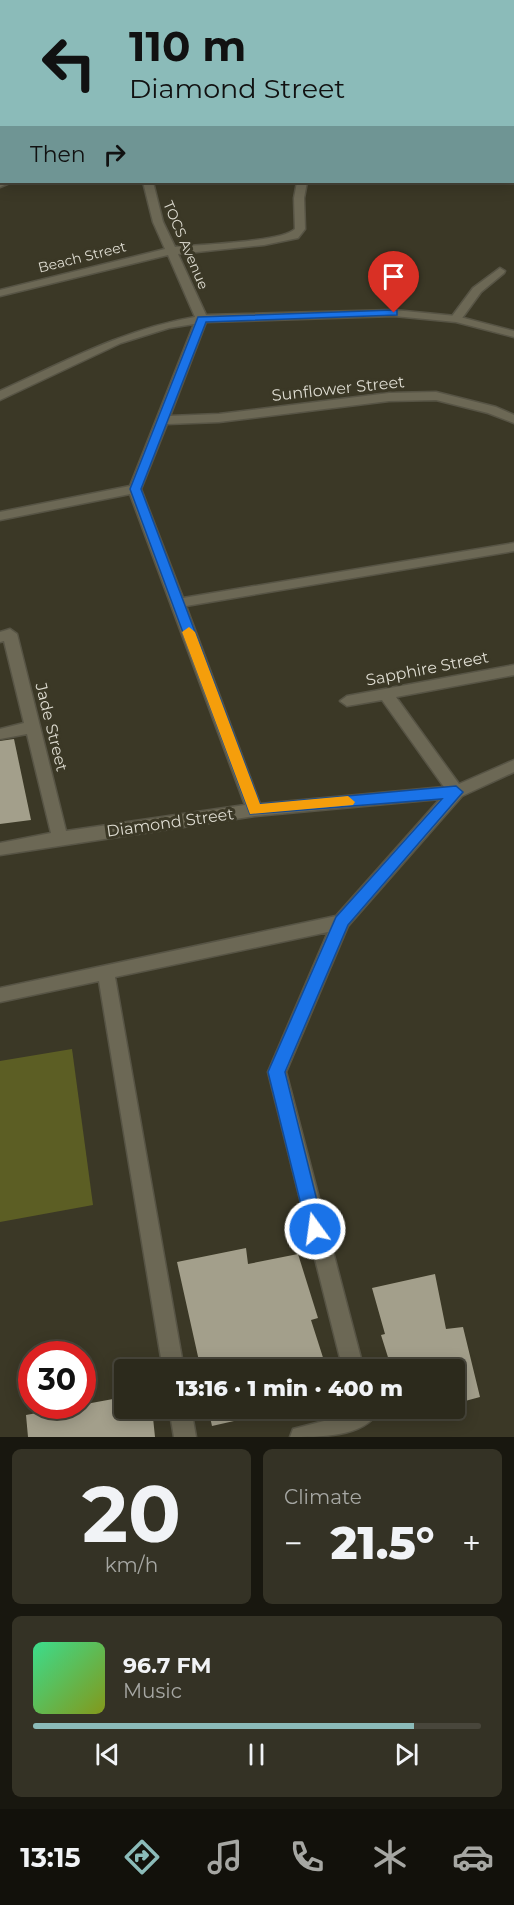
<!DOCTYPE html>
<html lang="en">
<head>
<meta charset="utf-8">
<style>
  :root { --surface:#2c2a1c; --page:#343225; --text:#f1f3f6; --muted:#a6a7a3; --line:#48463b; --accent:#8bbbb9 }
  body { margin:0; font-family:Montserrat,sans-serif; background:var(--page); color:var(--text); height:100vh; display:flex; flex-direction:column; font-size:22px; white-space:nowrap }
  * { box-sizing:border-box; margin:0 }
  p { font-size:20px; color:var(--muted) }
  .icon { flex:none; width:33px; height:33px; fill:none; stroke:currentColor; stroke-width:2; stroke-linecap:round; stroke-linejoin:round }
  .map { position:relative; height:1437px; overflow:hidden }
  .side { display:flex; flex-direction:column; gap:12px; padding:12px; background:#18170f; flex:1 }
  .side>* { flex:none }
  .banner { position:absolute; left:0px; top:0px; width:514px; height:183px; box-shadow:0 3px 15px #0003,0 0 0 2px var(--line); background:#8bbbb9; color:#111; overflow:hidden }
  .speed { position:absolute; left:18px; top:1341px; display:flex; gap:12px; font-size:30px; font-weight:700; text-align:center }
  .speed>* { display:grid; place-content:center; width:78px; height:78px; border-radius:50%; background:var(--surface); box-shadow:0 3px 15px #0003,0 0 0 2px var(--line); line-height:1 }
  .speed .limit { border:9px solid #d22; background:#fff; color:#111 }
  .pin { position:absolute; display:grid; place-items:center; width:51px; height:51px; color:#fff; margin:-62px -26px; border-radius:50% 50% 50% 0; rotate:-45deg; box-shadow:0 0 6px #0007 }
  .pin .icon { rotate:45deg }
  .me { position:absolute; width:66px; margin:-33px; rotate:346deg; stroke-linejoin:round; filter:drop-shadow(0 0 4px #0008) }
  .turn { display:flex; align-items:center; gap:21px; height:126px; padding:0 30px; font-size:27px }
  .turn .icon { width:78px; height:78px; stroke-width:2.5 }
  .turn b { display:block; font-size:42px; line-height:51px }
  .then { display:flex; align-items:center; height:57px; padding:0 30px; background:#0003; gap:12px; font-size:22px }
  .big { font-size:45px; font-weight:800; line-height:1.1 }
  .side .card { flex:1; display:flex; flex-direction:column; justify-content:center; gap:9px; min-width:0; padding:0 21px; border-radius:9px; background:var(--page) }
  .side .dial { align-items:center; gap:0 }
  .dial b { font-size:78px; line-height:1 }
  .song { display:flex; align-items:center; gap:18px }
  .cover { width:72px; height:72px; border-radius:9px; background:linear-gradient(135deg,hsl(150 70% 55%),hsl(70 70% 35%)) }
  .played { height:6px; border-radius:3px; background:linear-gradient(90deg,var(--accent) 85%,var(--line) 85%) }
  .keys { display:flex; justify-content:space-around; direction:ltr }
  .heat { display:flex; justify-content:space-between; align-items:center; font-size:33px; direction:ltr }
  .side .tiles { flex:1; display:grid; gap:12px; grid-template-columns:1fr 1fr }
  .card:last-child { grid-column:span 2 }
  .trip { position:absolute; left:114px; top:1359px; width:351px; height:60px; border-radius:6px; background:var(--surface); box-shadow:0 3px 15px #0003,0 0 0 2px var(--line); font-weight:800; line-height:60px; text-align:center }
  .tabs { display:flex; height:96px; justify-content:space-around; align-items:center; background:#12110b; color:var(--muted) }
  .tabs .icon { width:42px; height:42px }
  .tabs .current { color:var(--accent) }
  .tabs b { font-size:27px; color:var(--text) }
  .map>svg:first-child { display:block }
  .green { fill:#5c5e24 }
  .building { fill:#a39f8b }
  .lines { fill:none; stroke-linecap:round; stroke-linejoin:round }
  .lane-casing { stroke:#575445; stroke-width:3 }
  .street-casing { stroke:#575445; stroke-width:3 }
  .lane { fill:#6c6855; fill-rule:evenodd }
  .street { fill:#6c6855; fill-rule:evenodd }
  .route { fill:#1a73e8; stroke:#114b97; stroke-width:1.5 }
  .slow { fill:#f59e0b }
  .labels { text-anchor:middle; stroke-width:6; stroke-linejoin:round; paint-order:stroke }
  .far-street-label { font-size:14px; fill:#dedcd1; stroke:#3b3826 }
  .street-label { font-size:16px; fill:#dedcd1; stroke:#3b3826 }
</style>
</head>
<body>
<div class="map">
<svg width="514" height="1437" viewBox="0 0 514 1437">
  <rect width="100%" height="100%" fill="#3b3826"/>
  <path class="green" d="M72 1049 93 1205 0 1222V1061Z"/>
  <g class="building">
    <path d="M14 739 31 820 0 824V741Z"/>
    <path d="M246 1248 248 1264 298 1254 318 1318 311 1320 327 1370H201L177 1262Z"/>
    <path d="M435 1274 446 1329 463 1327 480 1397 454 1404V1370H392L381 1335 385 1334 372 1288Z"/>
    <path d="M124 1397V1408H152L155 1437H28L26 1415Z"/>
    <path d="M208 1408H291L212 1426Z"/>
  </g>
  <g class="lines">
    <defs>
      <path id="lane" d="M500 268 505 271 504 273 481 292 460 321H452L450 319 473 288Z"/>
      <g id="street">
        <rect x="56" y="0" width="8" height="2"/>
        <path d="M186 0H194L185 2Z"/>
        <path d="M365 0H375L376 2H366Z"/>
        <rect x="513" y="46" width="1" height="6"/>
        <rect x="0" y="113" width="2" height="6"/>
        <rect x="513" y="174" width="1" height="6"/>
        <path d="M0 181 2 180 12 182 0 187Z"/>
        <path d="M143 182H153L163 222 175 247C197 245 283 242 295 229L294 198 297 182H307L304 198 305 229 298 238 264 245 178 254 206 315 394 310 456 316 514 331V337L456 322 394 316 206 322 170 416 219 414 389 393 436 392 496 407 514 415V423L488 413 436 400 389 401 219 422 167 424 141 489 183 598 514 543V551L186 606 260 804 444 787 382 700 347 706 340 701 347 696 514 665V675L396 697 459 784 514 760V772L462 796 348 926 286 1072 364 1370H343L268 1072 328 932 115 977 184 1370H163L99 981 0 1002V988L336 916 440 799 255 816 0 855V843L51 833 27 734 0 739V729L24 723 4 641 0 642V632L10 629 17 634 66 831 245 805 130 494 0 520V512L130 486 194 324 169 328 121 343 0 400V391C64 362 125 329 195 317L168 255 0 296V290L165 249 153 222Z"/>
        <path d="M169 1408H191L196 1437H174Z"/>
        <path d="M354 1408H375L377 1413C363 1437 319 1437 290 1437L293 1429 351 1414Z"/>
      </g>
    </defs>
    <use href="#lane" class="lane-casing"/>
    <use href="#street" class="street-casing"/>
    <use href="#lane" class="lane"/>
    <use href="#street" class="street"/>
  </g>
  <path class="route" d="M394 310H397V315L206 322 141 489 260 804 456 786 463 792 348 925 285 1072 324 1229 322 1235 315 1237 309 1235 307 1229 268 1072 336 917 442 799 250 814 130 489 198 317Z"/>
  <path class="slow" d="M189 627 195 632 260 804 348 796 355 802 353 805 250 814 182 632Z"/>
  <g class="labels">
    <g class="far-street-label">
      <text transform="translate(186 245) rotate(67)" y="5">TOCS Avenue</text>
      <text transform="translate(82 257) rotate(-14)" y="5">Beach Street</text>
    </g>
    <g class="street-label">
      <text transform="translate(338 388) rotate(-6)" y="6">Sunflower Street</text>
      <text transform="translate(427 668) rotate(-11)" y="6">Sapphire Street</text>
      <text transform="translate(52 727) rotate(76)" y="6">Jade Street</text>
      <text transform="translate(170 822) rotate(-8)" y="6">Diamond Street</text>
    </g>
  </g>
</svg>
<div class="speed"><div class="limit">30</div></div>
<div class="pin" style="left:394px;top:313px;background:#d93025"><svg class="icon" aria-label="arrive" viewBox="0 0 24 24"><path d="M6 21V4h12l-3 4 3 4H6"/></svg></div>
<svg class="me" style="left:315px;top:1229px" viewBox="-20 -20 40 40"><circle r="17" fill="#1a73e8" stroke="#fff" stroke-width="3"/><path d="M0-11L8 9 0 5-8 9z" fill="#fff"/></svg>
<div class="trip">13:16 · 1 min · 400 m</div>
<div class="banner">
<div class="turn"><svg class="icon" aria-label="left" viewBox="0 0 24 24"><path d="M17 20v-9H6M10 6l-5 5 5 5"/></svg><div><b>110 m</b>Diamond Street</div></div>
<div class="then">Then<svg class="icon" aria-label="right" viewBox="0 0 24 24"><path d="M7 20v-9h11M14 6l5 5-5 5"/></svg></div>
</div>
</div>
<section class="side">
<div class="tiles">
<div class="card dial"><b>20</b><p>km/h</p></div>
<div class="card"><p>Climate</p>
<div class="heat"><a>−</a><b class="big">21.5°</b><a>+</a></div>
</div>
<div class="card">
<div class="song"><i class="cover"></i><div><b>96.7 FM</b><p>Music</p></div></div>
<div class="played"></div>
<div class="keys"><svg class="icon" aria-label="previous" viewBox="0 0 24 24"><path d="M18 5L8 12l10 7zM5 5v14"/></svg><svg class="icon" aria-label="pause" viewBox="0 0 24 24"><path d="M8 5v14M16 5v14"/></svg><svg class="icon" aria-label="next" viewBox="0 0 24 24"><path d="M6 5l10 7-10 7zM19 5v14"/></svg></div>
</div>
</div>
</section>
<nav class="tabs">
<b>13:15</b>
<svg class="icon current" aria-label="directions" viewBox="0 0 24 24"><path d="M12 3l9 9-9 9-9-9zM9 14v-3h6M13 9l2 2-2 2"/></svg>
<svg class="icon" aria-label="music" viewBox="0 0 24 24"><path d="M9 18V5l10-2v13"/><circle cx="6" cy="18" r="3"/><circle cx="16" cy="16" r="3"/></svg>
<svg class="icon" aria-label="phone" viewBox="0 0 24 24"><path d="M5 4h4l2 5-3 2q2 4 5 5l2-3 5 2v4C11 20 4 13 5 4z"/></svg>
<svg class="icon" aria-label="climate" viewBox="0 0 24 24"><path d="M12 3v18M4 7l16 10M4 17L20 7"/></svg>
<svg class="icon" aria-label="car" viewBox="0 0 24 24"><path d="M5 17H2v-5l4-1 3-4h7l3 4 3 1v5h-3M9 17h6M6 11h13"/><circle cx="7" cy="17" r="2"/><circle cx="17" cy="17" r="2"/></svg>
</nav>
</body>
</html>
